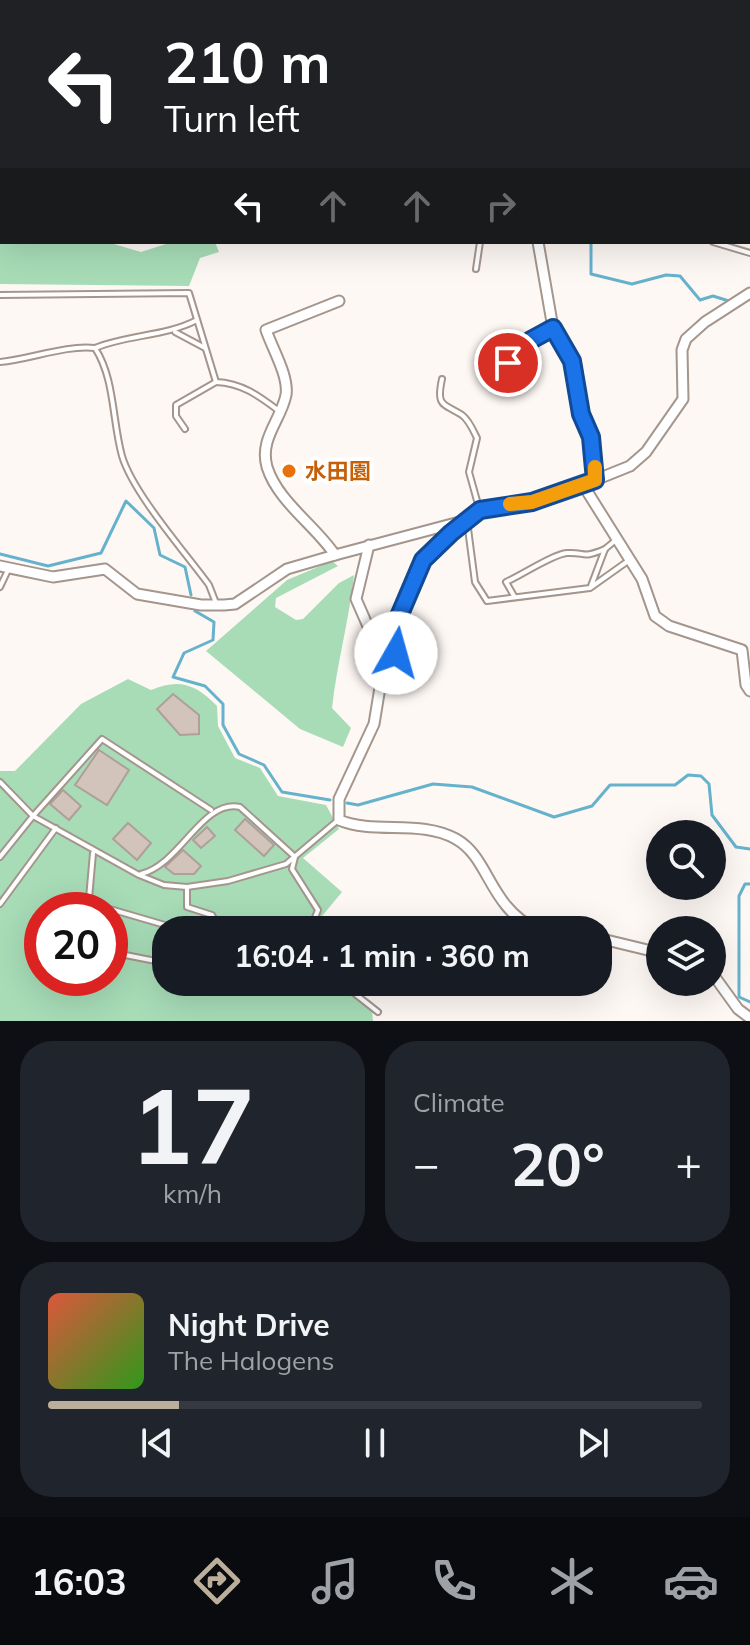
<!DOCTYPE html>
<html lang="en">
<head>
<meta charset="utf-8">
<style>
  :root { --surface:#171b24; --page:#20242c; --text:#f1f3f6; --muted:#9ea1a6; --line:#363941; --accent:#bbaf9c }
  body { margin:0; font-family:Mulish,"Noto Sans TC",sans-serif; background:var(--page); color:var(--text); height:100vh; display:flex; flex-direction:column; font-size:30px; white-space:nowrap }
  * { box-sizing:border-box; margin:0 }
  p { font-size:26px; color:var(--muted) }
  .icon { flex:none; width:44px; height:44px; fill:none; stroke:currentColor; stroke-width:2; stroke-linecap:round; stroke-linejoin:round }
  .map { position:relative; height:1021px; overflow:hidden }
  .side { display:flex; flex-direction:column; gap:20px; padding:20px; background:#0d0f14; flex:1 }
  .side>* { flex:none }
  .guide { position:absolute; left:0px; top:0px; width:750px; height:244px; box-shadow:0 8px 32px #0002; background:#202124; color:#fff; overflow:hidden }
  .tools { position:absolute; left:646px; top:820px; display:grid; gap:16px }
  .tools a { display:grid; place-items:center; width:80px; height:80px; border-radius:50%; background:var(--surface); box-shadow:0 8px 32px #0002; font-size:40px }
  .speed { position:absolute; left:24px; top:892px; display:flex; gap:16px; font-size:40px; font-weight:700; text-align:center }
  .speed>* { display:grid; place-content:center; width:104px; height:104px; border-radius:50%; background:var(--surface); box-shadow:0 8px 32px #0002; line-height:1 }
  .speed .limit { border:12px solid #d22; background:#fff; color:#111 }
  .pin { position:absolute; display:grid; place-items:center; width:68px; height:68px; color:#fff; margin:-34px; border:4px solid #fff; border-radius:50%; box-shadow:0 2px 8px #0007 }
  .me { position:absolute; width:88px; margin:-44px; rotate:7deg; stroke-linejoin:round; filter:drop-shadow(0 0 6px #0008) }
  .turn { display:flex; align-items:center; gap:28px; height:168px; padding:0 32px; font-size:36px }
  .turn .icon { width:104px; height:104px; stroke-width:2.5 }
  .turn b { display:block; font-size:56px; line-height:68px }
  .lanes { display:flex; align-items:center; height:76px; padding:0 32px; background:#0003; justify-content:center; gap:40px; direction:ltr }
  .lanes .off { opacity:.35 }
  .big { font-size:60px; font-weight:700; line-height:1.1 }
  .side .card { flex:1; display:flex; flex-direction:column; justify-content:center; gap:12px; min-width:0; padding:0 28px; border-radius:32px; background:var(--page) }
  .side .dial { align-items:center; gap:0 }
  .dial b { font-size:104px; line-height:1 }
  .song { display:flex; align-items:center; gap:24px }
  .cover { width:96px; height:96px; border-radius:12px; background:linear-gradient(135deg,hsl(10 70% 55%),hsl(110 70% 35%)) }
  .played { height:8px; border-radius:4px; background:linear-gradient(90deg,var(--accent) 20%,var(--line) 20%) }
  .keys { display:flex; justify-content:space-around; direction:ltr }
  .heat { display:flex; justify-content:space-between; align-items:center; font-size:44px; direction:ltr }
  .side .tiles { flex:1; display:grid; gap:20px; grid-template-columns:1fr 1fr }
  .card:last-child { grid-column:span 2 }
  .trip { position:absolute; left:152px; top:916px; width:460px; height:80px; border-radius:32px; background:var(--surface); box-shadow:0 8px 32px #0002; font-weight:700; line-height:80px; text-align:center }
  .tabs { display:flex; height:128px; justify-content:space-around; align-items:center; background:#090b0e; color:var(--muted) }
  .tabs .icon { width:56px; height:56px }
  .tabs .active { color:var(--accent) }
  .tabs b { font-size:36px; color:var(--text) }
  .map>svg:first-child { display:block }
  .green { fill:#a7dcb7; fill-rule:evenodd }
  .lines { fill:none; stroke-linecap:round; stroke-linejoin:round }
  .stream { stroke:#66b2cd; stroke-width:3 }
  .building { fill:#d2c4bb; stroke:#aea098; stroke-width:2 }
  .service-casing { stroke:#a4968d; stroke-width:8 }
  .minor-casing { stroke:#a4968d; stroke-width:13 }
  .service { stroke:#fff; stroke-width:4 }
  .minor { stroke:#fff; stroke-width:9 }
  .route-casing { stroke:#114b97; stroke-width:20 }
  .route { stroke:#1a73e8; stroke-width:14 }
  .slow { stroke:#f59e0b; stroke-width:14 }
  .food-dot { fill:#e8710a; stroke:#fff; stroke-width:3 }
  .labels { text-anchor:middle; stroke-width:8; stroke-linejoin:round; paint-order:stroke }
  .food-label { font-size:22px; font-weight:bold; fill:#c56008; stroke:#fff; text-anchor:start }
</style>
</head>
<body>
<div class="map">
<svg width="750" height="1021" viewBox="0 0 750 1021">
  <rect width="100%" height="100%" fill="#fef8f4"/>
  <g class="green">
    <path d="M0 0 112 2H2V242H107L141 252 172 242H215L219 252 200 258 189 286 0 284Z"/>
    <path d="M130 0H273L128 2Z"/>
    <path d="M332 561 338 566 276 598 275 607 296 620 303 619 339 583 354 575C349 621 337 663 332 708L351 728 343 747 300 729 206 651 287 580Z"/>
    <path d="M128 679 151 690C179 678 196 684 217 706L218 726 235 758 260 768 278 796 326 805 339 829 303 858 342 892 313 927 166 930V982H332L371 1001 373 1021H0V771H15L81 704ZM42 910H110V978H42Z"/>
  </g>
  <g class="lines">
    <g class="stream">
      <path d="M391 0 392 2"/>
      <path d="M591 242V274L632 284 666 275 680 276 700 300 713 296 732 302"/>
      <path d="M0 554 48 566 101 553 126 501 154 528 160 555 185 567 191 595"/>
      <path d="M195 611 214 622 213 640 184 653 173 677 205 686 223 704V725L239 754 264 765 282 792 330 800"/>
      <path d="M347 803 358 805 433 784 472 787 554 817 592 806 610 785H675L688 775 701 776 709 784 712 815 736 847 750 849"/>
      <path d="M750 884H745L739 896V997L750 1002"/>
    </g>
  </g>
  <g class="building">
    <path d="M173 694 199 715V734L180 735 157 709Z"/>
    <path d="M99 750 129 770 107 805 75 785Z"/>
    <path d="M63 790 81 806 69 820 50 804Z"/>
    <path d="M245 819 274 845 264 856 235 830Z"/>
    <path d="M128 823 151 843 137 860 113 839Z"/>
    <path d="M207 827 215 836 201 848 193 840Z"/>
    <path d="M183 850 201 866 194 874H174L165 867Z"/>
  </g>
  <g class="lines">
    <defs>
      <g id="service">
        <path d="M334 0 335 2"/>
        <path d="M713 242 750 253"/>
        <path d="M476 269 480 242"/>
        <path d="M0 295 189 293 216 382C242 383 259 396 279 411"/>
        <path d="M175 332 205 348"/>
        <path d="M95 348C129 334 164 337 197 320"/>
        <path d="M0 362C32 359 64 345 95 348 115 379 112 420 122 456 133 493 184 551 209 585L216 603"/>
        <path d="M492 370C514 360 530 341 551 329"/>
        <path d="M442 379C436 407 443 403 462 415 469 420 473 430 477 438L469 472 479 508"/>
        <path d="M185 429 176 416V405L216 382"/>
        <path d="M467 521 475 582 487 601 590 588 628 561"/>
        <path d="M591 586 605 549 617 539"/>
        <path d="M0 587 9 568"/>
        <path d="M514 596 506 582C520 576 553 554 567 553 587 552 581 559 605 549"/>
        <path d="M386 662 396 653 400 614 423 560 461 524"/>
        <path d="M0 782 33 816 102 739 211 810"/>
        <path d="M0 857 33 816 139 875 164 885 187 887 228 881 286 864 337 821"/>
        <path d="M141 874C181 864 202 799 240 807L295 857 292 869 318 910 310 930"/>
        <path d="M187 887V907L212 915 220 930"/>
        <path d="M86 902 182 930"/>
        <path d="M0 904 56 828"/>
        <path d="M88 910 93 853"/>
        <path d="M110 952 166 963"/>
        <path d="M340 982 378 1012"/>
      </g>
      <g id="minor">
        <path d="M489 2V0"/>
        <path d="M538 242 553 328 572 361 581 414 591 437 595 480 585 488 642 579 655 616 669 626 742 650 746 685 750 691"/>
        <path d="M339 301 266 330C272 348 289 376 286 395 281 420 259 439 267 467 278 502 315 525 335 555L467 520 480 510 563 493 630 466 646 452 683 399 682 350 686 339 705 322 750 293"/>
        <path d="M369 545 356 599 384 663 374 724 339 799V820C375 835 420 819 456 839 490 858 488 906 537 930"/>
        <path d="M0 566 53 577 105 569 137 594 201 605H224L235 604 287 569 335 555"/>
        <path d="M598 938 660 953"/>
        <path d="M712 973 738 1009 750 1018"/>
      </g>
    </defs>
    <use href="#service" class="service-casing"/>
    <use href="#minor" class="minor-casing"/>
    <use href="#service" class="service"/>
    <use href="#minor" class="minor"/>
  </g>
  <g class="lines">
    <defs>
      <path id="route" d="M396 653 400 614 423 560 451 533 480 510 532 502 595 480 591 437 581 414 572 361 553 328 531 340 508 363"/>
    </defs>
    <use href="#route" class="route-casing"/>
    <use href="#route" class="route"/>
    <path class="slow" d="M510 504 532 502 595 480V467"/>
  </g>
  <circle class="food-dot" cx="289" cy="471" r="8"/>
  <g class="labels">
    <g class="food-label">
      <text x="305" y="479">水田園</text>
    </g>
  </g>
</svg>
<div class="tools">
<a><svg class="icon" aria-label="search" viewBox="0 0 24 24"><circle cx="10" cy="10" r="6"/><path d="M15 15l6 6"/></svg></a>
<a><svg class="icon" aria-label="layers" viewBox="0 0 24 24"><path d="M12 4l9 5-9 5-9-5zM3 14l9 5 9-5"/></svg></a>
</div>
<div class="speed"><div class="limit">20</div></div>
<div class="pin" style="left:508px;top:363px;background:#d93025"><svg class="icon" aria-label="arrive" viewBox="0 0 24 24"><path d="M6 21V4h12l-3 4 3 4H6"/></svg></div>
<svg class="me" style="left:396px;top:653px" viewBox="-20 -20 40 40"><circle r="19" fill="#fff"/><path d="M0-13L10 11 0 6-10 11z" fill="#1a73e8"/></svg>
<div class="trip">16:04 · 1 min · 360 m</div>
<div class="guide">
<div class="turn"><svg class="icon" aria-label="left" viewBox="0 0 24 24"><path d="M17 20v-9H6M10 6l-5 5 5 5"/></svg><div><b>210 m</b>Turn left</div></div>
<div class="lanes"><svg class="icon" aria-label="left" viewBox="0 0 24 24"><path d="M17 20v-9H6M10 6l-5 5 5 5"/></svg><svg class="icon off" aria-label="ahead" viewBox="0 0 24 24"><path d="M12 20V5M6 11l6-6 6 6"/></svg><svg class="icon off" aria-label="ahead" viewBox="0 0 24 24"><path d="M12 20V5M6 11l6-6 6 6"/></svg><svg class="icon off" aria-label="right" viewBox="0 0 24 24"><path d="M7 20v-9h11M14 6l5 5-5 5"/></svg></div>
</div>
</div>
<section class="side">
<div class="tiles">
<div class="card dial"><b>17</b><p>km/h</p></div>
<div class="card"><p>Climate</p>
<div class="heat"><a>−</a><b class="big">20°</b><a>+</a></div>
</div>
<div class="card">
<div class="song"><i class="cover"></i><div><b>Night Drive</b><p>The Halogens</p></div></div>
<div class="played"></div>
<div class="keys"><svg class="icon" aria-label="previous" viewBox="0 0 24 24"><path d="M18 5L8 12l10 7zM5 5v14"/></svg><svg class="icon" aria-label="pause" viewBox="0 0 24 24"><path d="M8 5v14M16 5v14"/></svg><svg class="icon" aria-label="next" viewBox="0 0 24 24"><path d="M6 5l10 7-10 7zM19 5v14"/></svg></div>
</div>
</div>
</section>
<nav class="tabs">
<b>16:03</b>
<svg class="icon active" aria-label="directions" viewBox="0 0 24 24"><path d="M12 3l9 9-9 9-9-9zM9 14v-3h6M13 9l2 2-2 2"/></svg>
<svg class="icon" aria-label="music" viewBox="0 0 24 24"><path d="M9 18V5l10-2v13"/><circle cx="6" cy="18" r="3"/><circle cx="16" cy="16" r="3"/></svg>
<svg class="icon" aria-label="phone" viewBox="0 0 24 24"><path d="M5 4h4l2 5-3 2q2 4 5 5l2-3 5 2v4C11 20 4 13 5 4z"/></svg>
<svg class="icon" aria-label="climate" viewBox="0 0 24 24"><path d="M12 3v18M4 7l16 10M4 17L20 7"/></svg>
<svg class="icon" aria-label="car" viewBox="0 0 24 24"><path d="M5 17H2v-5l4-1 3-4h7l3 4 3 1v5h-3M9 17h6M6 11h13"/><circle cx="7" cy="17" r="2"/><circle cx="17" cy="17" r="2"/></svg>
</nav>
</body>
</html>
